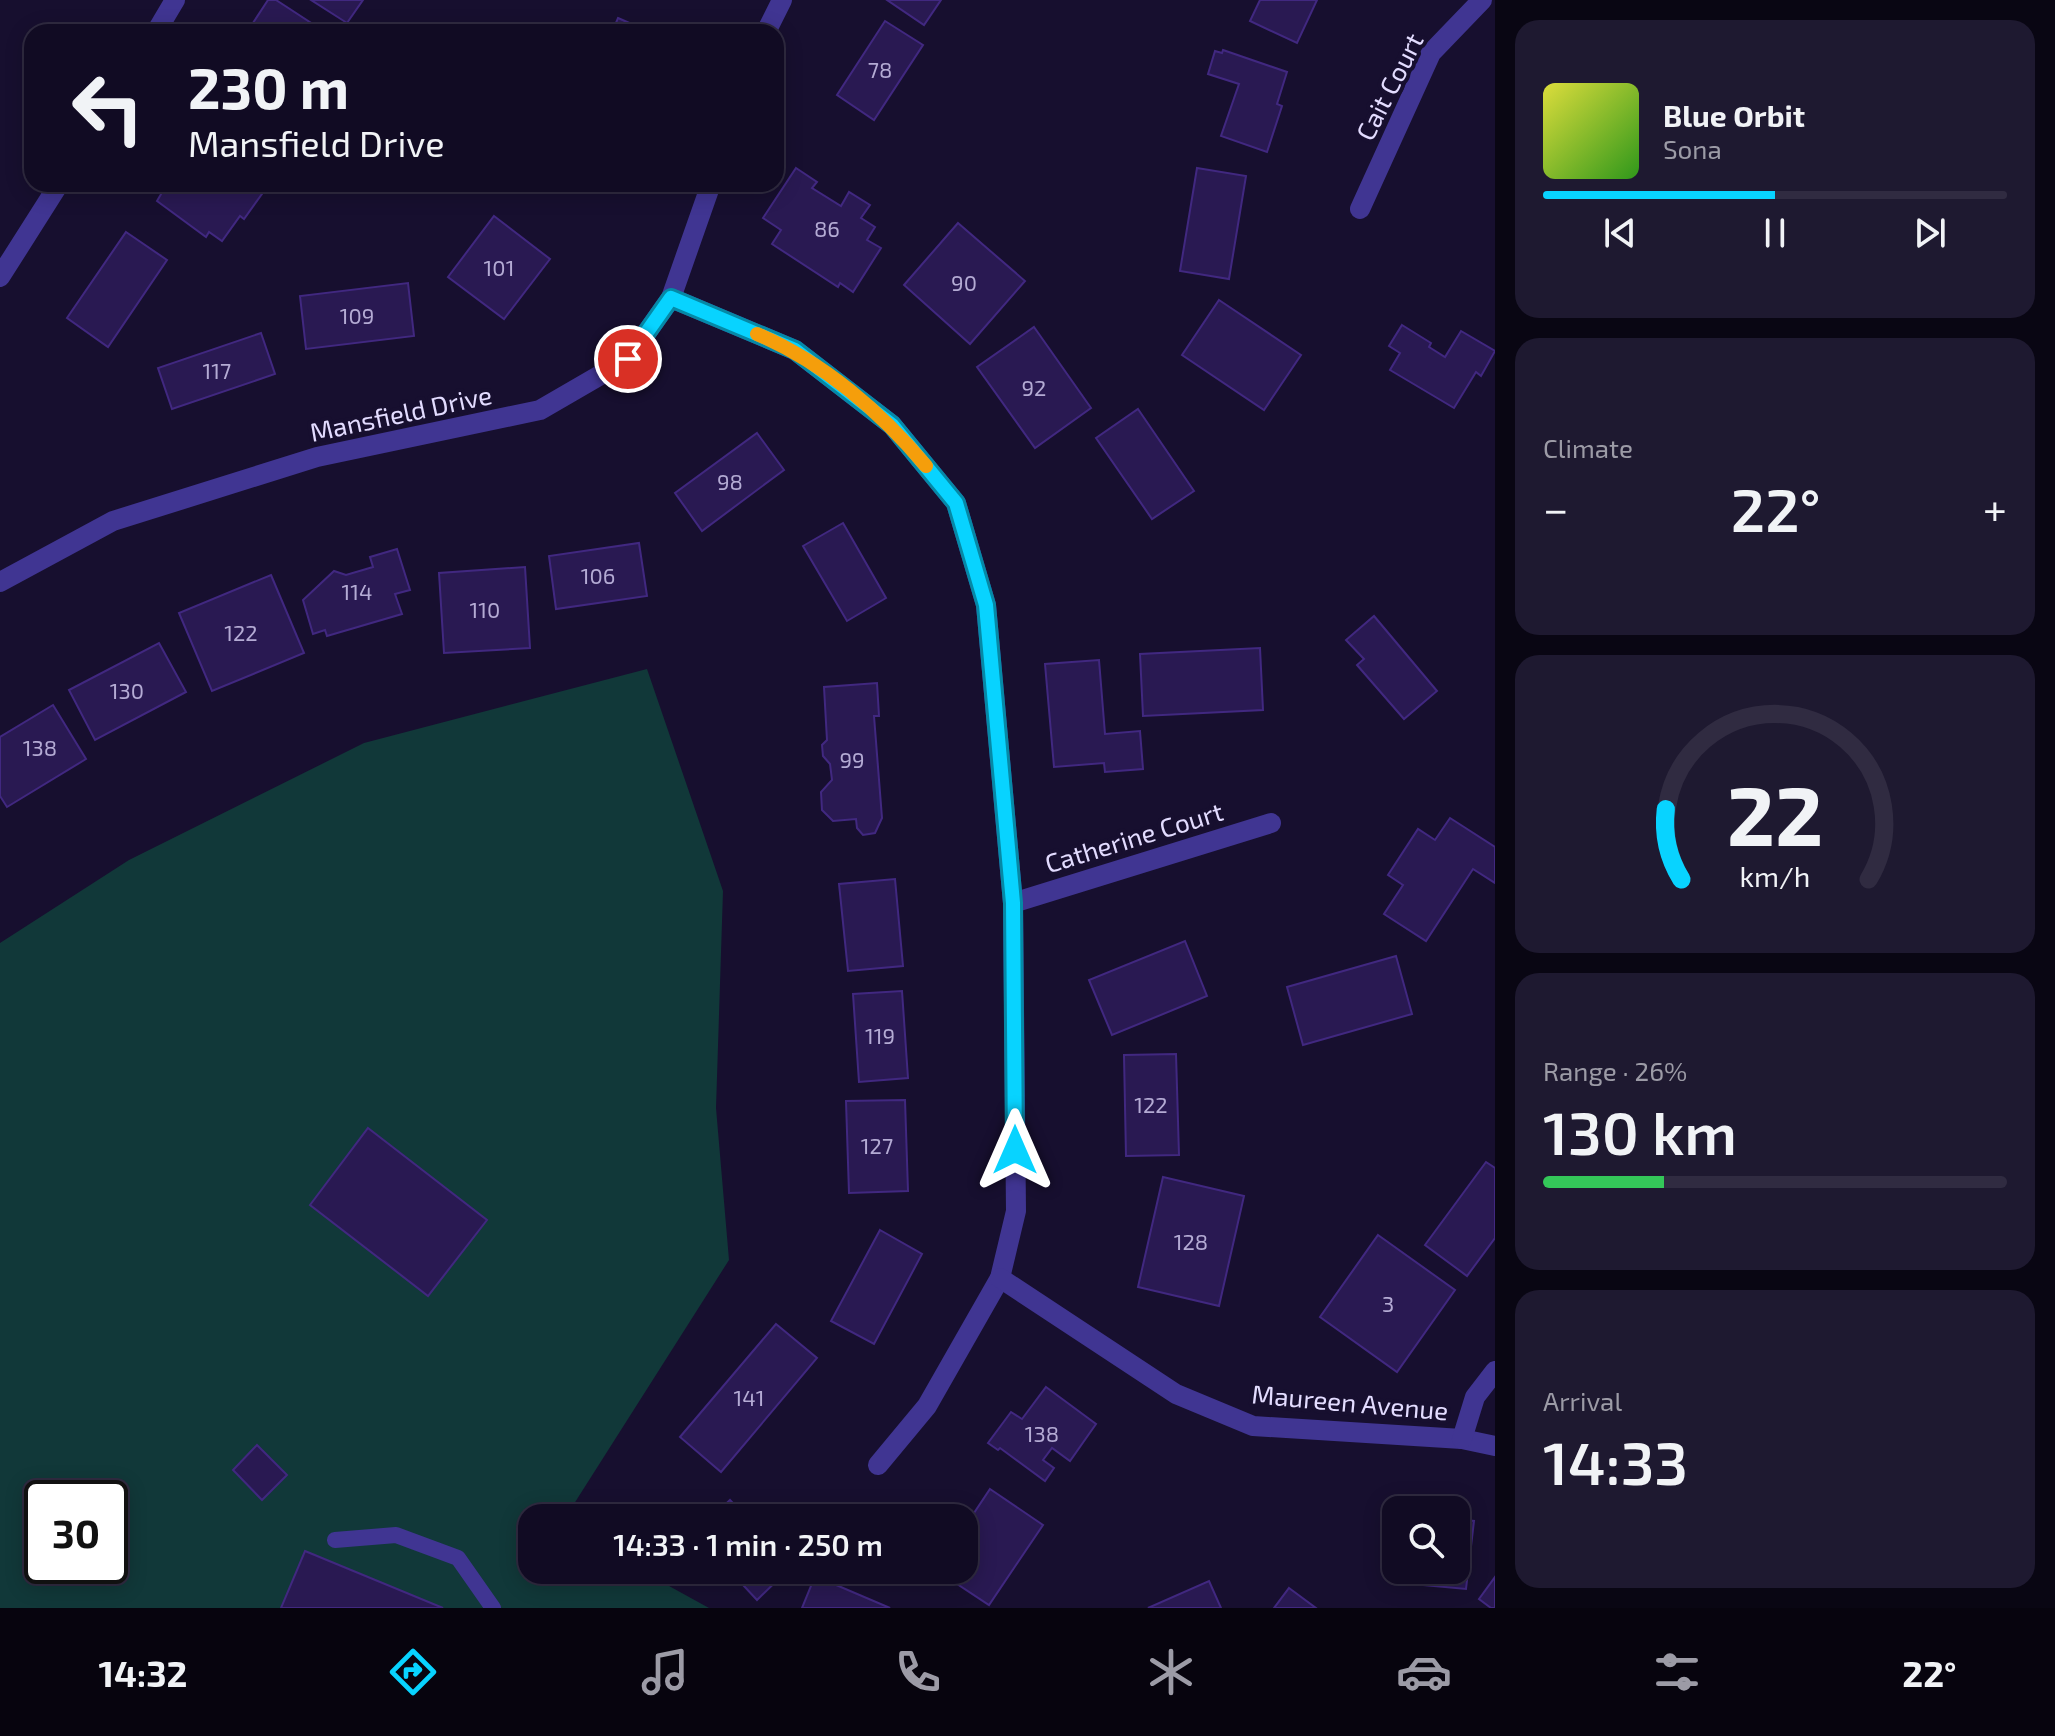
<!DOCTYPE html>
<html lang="en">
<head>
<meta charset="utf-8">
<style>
  :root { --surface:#110b23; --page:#1e1930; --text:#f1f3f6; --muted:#9c9ba6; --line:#302b41; --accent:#08d3ff }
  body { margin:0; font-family:"Exo 2",sans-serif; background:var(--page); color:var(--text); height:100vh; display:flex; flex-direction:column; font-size:30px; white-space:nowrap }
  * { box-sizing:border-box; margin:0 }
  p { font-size:26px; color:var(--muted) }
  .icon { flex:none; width:44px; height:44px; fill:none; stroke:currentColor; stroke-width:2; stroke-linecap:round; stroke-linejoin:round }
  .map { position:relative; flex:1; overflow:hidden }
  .drawer { display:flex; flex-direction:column; gap:20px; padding:20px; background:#090613; width:560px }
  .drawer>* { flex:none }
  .guide { position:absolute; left:24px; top:24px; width:760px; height:168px; border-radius:24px; box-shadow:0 4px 20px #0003,0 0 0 2px var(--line); background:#110b23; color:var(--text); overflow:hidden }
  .controls { position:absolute; left:1382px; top:1496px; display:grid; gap:16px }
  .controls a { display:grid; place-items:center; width:88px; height:88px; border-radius:16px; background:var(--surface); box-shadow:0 4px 20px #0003,0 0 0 2px var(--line); font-size:40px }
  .speed { position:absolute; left:24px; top:1480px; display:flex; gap:16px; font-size:40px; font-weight:700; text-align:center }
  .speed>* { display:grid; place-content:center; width:104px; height:104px; border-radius:50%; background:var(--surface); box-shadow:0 4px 20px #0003,0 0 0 2px var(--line); line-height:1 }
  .speed .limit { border:4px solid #111; border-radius:12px; background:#fff; color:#111 }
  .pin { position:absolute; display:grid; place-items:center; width:68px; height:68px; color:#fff; margin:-34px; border:4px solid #fff; border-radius:50%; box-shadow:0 2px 8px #0007 }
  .me { position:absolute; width:88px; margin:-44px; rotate:0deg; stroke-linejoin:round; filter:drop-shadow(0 0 6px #0008) }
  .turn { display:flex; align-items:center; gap:28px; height:168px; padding:0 32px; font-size:36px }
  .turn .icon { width:104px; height:104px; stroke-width:2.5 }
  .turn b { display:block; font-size:56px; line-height:68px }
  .big { font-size:60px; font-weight:600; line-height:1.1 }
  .drawer .card { flex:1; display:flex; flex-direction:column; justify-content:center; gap:12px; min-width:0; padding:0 28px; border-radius:24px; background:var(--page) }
  .drawer .dial { align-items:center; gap:0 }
  .dial svg { height:208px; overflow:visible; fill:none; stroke:var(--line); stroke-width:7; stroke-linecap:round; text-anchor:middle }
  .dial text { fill:var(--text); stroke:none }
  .song { display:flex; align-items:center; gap:24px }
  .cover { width:96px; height:96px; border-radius:12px; background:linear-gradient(135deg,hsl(60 70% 55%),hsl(110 70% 35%)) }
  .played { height:8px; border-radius:4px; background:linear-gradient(90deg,var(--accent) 50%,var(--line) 50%) }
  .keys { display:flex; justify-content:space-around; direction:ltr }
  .heat { display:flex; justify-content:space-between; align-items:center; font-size:44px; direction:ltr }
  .charge { height:12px; border-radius:6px; background:linear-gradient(90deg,#34c759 26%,var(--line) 0) }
  .trip { position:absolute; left:518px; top:1504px; width:460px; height:80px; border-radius:24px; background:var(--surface); box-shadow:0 4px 20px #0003,0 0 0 2px var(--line); font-weight:600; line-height:80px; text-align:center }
  .tab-bar { display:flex; height:128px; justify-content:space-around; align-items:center; background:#07040e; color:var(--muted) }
  .tab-bar .icon { width:56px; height:56px }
  .tab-bar .current { color:var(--accent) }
  .tab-bar b { font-size:36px; color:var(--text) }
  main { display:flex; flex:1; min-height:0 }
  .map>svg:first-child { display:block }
  .green { fill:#113839; fill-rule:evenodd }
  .building { fill:#291952; stroke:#412880; stroke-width:2 }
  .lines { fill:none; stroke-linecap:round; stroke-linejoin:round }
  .lane { stroke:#403592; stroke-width:16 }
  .street { stroke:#403592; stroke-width:20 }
  .route-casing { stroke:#0589a6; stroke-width:20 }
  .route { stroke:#08d3ff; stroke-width:14 }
  .slow { stroke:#f59e0b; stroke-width:14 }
  .labels { text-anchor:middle; stroke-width:8; stroke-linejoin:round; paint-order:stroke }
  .number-label { font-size:22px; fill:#b4abd4 }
  .street-label { font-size:26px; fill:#e3dcff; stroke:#170f2f }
</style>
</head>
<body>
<main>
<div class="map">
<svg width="1495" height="1608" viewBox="0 0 1495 1608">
  <rect width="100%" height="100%" fill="#170f2f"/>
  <path class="green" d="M647 669 723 891 716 1108 729 1260 565 1518H532V1570H640L709 1608H0V943L129 860 364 743ZM42 1498H110V1566H42Z"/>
  <g class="building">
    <path d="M268 0H276L325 32H247Z"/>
    <path d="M311 0H363L347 23Z"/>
    <path d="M887 0H941L924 25Z"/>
    <path d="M1260 0H1317L1297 43 1250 21Z"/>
    <path d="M618 18 650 32H612Z"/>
    <path d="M885 21 923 45 874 120 837 95Z"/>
    <path d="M1223 50 1287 72 1277 104 1282 106 1267 152 1221 136 1239 84 1208 74 1215 51 1222 53Z"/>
    <path d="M796 168 817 182 812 188 841 206 849 192 870 205 861 218 875 227 867 240 881 248 853 292 840 283 838 287 772 244 781 230 763 218Z"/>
    <path d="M1197 168 1246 176 1229 279 1180 271Z"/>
    <path d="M167 184H263L267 187 244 219 240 216 222 241 209 232 206 237 157 201Z"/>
    <path d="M494 216 550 259 504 319 448 277Z"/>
    <path d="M958 223 1025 281 970 344 904 285Z"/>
    <path d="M126 232 167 260 108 347 67 318Z"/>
    <path d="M408 283 414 336 306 349 300 296Z"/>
    <path d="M1219 300 1301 355 1264 410 1182 355Z"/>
    <path d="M1402 325 1431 343 1429 347 1445 357 1461 331 1495 351 1481 376 1476 372 1454 408 1390 370 1400 353 1389 346Z"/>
    <path d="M1034 327 1091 408 1035 448 977 367Z"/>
    <path d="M261 333 275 374 172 409 158 368Z"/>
    <path d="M1138 409 1194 491 1152 519 1096 438Z"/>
    <path d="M757 433 784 470 702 531 675 493Z"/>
    <path d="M843 523 886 598 847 621 803 546Z"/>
    <path d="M639 543 647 596 556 609 549 556Z"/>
    <path d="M397 549 410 590 395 594 402 614 327 636 325 630 313 634 303 600 334 571 346 575 373 567 370 557Z"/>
    <path d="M525 567 530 648 444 653 439 573Z"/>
    <path d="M271 575 304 653 212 691 179 613Z"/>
    <path d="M1374 616 1437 691 1404 719 1357 665 1364 659 1346 640Z"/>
    <path d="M159 643 186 692 95 740 69 690Z"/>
    <path d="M1260 648 1263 710 1143 716 1140 654Z"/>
    <path d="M1099 660 1105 734 1140 731 1143 769 1105 772 1104 763 1054 767 1045 664Z"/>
    <path d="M877 683 879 716H874L882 818 875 833 863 835 857 828 856 819 833 821 822 810 821 792 832 780 830 764 823 756 822 745 827 740 824 687Z"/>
    <path d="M53 705 86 759 7 807 0 796V737Z"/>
    <path d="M1450 818 1495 847V883L1473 869 1426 941 1384 914 1403 885 1388 875 1418 829 1435 840Z"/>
    <path d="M895 879 903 966 848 971 839 884Z"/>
    <path d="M1185 941 1207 996 1112 1035 1089 980Z"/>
    <path d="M1396 956 1412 1014 1303 1045 1287 987Z"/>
    <path d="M902 991 908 1078 859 1082 853 994Z"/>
    <path d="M1176 1054 1179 1155 1126 1156 1124 1055Z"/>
    <path d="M905 1100 908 1191 849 1193 846 1101Z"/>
    <path d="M368 1128 487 1220 428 1296 310 1205Z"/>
    <path d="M1486 1162 1495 1168V1238L1467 1276 1425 1245Z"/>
    <path d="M1163 1177 1244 1196 1219 1306 1138 1287Z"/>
    <path d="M880 1230 922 1254 874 1344 831 1321Z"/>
    <path d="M1378 1235 1455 1290 1397 1372 1320 1317Z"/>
    <path d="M776 1324 817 1358 721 1472 680 1437Z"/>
    <path d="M1046 1387 1096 1424 1070 1461 1052 1448 1043 1460 1054 1468 1045 1481 1000 1448 998 1450 988 1443 1011 1412 1022 1419Z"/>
    <path d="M257 1445 287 1475 262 1500 233 1470Z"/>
    <path d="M990 1489 1043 1525 989 1605 936 1570H964V1528Z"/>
    <path d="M730 1500 747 1518H711Z"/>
    <path d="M1456 1519 1474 1521 1466 1589 1391 1582 1396 1530V1570H1456Z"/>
    <path d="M305 1551 443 1608H281Z"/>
    <path d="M729 1570H788L757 1600Z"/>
    <path d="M815 1576 890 1608H802Z"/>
    <path d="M1495 1577V1608H1491L1479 1599Z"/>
    <path d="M1209 1581 1221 1608H1148Z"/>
    <path d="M1289 1588 1316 1608H1274Z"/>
  </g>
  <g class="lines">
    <path class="lane" d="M335 1540 396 1535 458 1558 493 1608"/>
    <g class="street">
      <path d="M156 32 175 0"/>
      <path d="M766 32 782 0"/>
      <path d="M1360 209 1431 53 1482 0"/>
      <path d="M0 277 59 184"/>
      <path d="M671 298 795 350 892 425 956 503 986 605 1013 903 1016 1211 1000 1278 927 1406 878 1465"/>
      <path d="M0 582 113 521 317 457 540 410 628 359 671 298 711 184"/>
      <path d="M1013 903 1271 823"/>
      <path d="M1000 1278 1176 1394 1253 1426 1462 1439 1495 1446"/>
      <path d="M1462 1439 1475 1397 1495 1371"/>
    </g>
  </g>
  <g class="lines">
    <defs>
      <path id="route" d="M628 359 671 298 795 350 892 425 956 503 986 605 1013 903 1015 1150"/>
    </defs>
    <use href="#route" class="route-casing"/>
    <use href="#route" class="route"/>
    <path class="slow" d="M757 334C823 362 881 412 926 466"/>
  </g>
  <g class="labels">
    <g class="number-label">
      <text x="880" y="78">78</text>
      <text x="827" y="237">86</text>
      <text x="499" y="276">101</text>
      <text x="964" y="291">90</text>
      <text x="357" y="324">109</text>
      <text x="217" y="379">117</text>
      <text x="1034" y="396">92</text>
      <text x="730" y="490">98</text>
      <text x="598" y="584">106</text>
      <text x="357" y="600">114</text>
      <text x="485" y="618">110</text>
      <text x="241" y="641">122</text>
      <text x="127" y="699">130</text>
      <text x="40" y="756">138</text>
      <text x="852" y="768">99</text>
      <text x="880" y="1044">119</text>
      <text x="1151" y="1113">122</text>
      <text x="877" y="1154">127</text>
      <text x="1191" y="1250">128</text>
      <text x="1388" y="1312">3</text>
      <text x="749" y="1406">141</text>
      <text x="1042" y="1442">138</text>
    </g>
    <g class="street-label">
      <text transform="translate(1390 87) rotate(-63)" y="9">Cait Court</text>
      <text transform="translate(401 414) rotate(-12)" y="9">Mansfield Drive</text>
      <text transform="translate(1134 838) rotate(-17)" y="9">Catherine Court</text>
      <text transform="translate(1350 1403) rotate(5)" y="9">Maureen Avenue</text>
    </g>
  </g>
</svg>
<div class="controls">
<a><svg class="icon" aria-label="search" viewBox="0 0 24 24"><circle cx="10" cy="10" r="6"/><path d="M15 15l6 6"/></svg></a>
</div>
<div class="speed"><div class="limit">30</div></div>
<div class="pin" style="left:628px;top:359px;background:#d93025"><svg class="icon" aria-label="arrive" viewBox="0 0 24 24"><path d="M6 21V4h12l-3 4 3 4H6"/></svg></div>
<svg class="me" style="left:1015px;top:1150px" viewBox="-20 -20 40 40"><path d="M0-17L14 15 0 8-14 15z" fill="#08d3ff" stroke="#fff" stroke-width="4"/></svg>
<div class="trip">14:33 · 1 min · 250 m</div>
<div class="guide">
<div class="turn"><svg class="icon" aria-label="left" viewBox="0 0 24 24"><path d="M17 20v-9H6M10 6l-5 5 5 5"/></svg><div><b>230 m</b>Mansfield Drive</div></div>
</div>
</div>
<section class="drawer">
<div class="card">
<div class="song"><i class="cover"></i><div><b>Blue Orbit</b><p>Sona</p></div></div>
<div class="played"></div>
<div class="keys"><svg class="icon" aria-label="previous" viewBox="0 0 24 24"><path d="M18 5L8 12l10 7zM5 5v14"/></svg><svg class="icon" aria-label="pause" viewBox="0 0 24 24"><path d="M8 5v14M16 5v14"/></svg><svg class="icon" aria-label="next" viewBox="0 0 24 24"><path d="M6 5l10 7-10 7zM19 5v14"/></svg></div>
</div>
<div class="card"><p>Climate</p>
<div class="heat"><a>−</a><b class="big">22°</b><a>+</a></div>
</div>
<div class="card dial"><svg viewBox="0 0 100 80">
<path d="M14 69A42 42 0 1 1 86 69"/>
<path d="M14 69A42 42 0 0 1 8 42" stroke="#08d3ff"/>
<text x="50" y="56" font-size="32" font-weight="700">22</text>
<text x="50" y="72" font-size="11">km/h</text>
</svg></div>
<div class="card"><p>Range · 26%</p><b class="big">130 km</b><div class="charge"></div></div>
<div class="card"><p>Arrival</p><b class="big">14:33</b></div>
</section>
</main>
<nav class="tab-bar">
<b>14:32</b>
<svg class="icon current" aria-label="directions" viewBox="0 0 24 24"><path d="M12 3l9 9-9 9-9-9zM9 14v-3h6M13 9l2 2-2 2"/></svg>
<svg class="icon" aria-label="music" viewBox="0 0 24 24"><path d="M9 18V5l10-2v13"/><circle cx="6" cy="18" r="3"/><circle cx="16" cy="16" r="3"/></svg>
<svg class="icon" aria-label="phone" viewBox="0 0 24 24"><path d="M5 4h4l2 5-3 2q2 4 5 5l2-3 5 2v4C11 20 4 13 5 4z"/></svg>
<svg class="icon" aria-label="climate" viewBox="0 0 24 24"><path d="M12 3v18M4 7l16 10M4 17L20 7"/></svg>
<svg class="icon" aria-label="car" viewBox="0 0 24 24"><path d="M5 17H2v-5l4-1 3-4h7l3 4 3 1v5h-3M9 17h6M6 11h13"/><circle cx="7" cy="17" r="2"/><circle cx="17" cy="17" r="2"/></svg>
<svg class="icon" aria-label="filters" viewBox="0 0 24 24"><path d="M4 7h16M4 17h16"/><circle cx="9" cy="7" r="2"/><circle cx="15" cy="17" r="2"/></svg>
<b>22°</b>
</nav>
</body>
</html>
